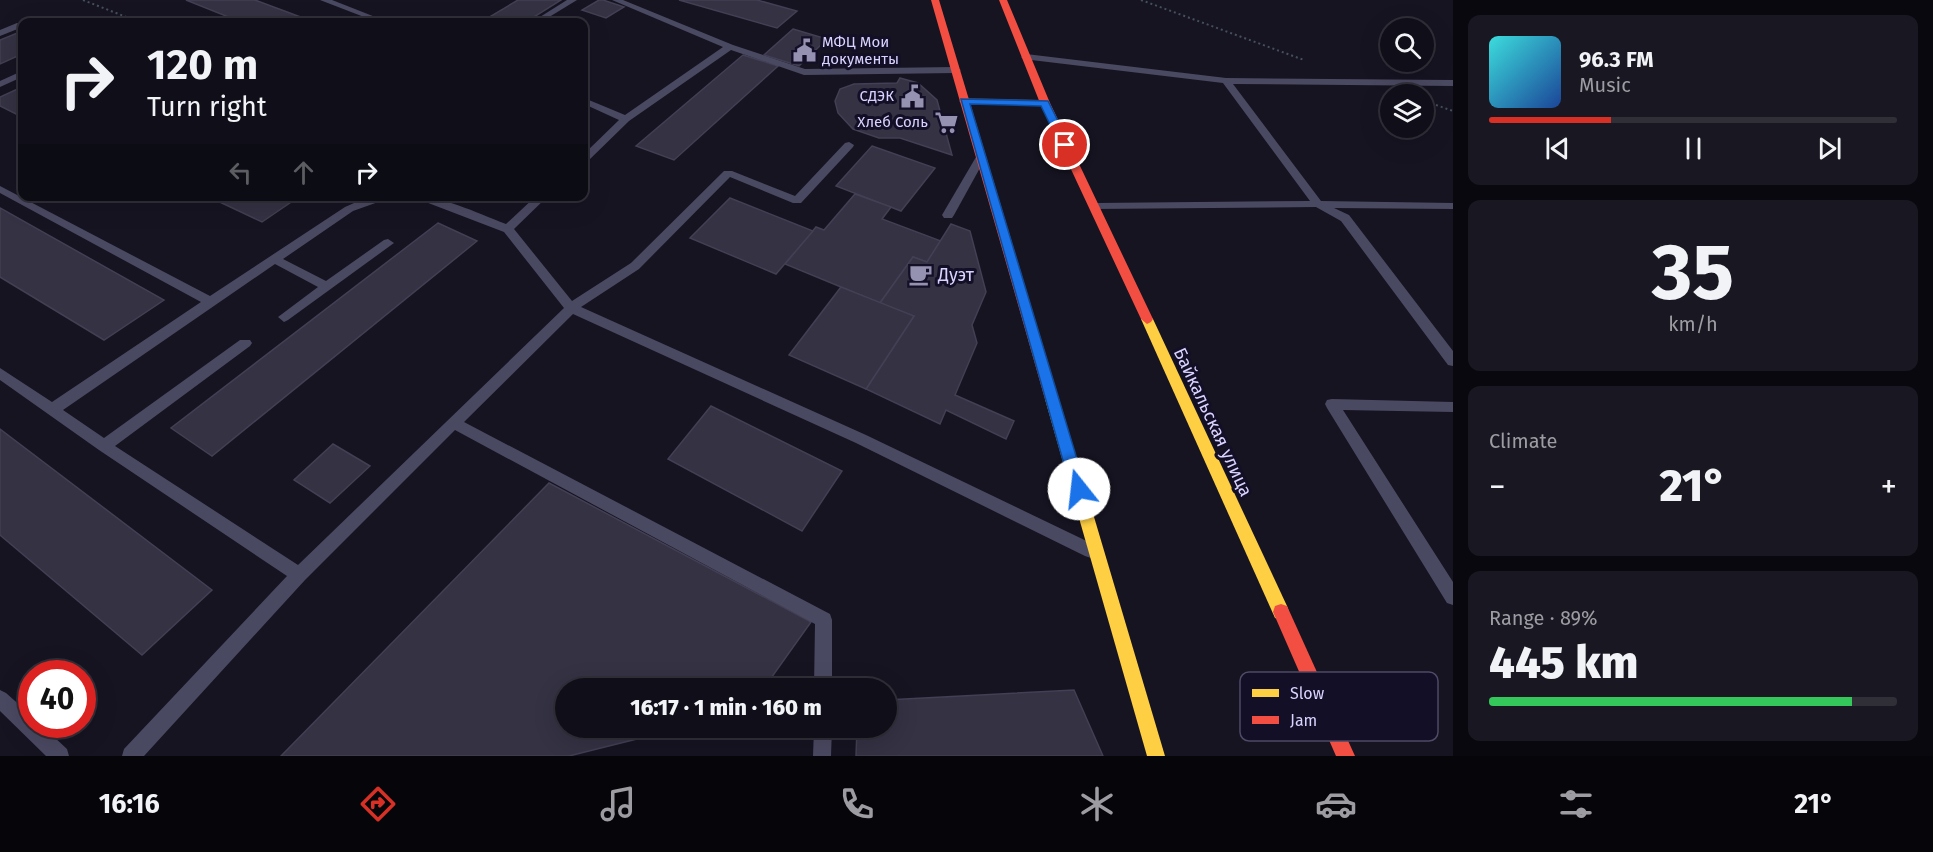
<!DOCTYPE html>
<html lang="en">
<head>
<meta charset="utf-8">
<style>
  :root { --surface:#100f19; --page:#191822; --text:#f1f3f6; --muted:#9c9ca2; --line:#302f38; --accent:#d93025 }
  body { margin:0; font-family:"Fira Sans",sans-serif; background:var(--page); color:var(--text); height:100vh; display:flex; flex-direction:column; font-size:22px; white-space:nowrap }
  * { box-sizing:border-box; margin:0 }
  p { font-size:20px; color:var(--muted) }
  .icon { flex:none; width:33px; height:33px; fill:none; stroke:currentColor; stroke-width:2; stroke-linecap:round; stroke-linejoin:round }
  .map { position:relative; flex:1; overflow:hidden }
  .drawer { display:flex; flex-direction:column; gap:15px; padding:15px; background:#09080e; width:480px }
  .drawer>* { flex:none }
  .banner { position:absolute; left:18px; top:18px; width:570px; height:183px; border-radius:12px; box-shadow:0 6px 24px #0002,0 0 0 2px var(--line); background:#100f19; color:var(--text); overflow:hidden }
  .fabs { position:absolute; left:1380px; top:18px; display:grid; gap:12px }
  .fabs a { display:grid; place-items:center; width:54px; height:54px; border-radius:50%; background:var(--surface); box-shadow:0 6px 24px #0002,0 0 0 2px var(--line); font-size:30px }
  .speed { position:absolute; left:18px; top:660px; display:flex; gap:12px; font-size:30px; font-weight:700; text-align:center }
  .speed>* { display:grid; place-content:center; width:78px; height:78px; border-radius:50%; background:var(--surface); box-shadow:0 6px 24px #0002,0 0 0 2px var(--line); line-height:1 }
  .speed .limit { border:9px solid #d22; background:#fff; color:#111 }
  .pin { position:absolute; display:grid; place-items:center; width:51px; height:51px; color:#fff; margin:-26px; border:3px solid #fff; border-radius:50%; box-shadow:0 2px 6px #0007 }
  .me { position:absolute; width:66px; margin:-33px; rotate:344deg; stroke-linejoin:round; filter:drop-shadow(0 0 4px #0008) }
  .turn { display:flex; align-items:center; gap:21px; height:126px; padding:0 30px; font-size:27px }
  .turn .icon { width:78px; height:78px; stroke-width:2.5 }
  .turn b { display:block; font-size:42px; line-height:51px }
  .lanes { display:flex; align-items:center; height:57px; padding:0 30px; background:#0003; justify-content:center; gap:30px; direction:ltr }
  .lanes .off { opacity:.35 }
  .big { font-size:45px; font-weight:800; line-height:1.1 }
  .drawer .tile { flex:1; display:flex; flex-direction:column; justify-content:center; gap:9px; min-width:0; padding:0 21px; border-radius:12px; background:var(--page) }
  .drawer .dial { align-items:center; gap:0 }
  .dial b { font-size:78px; line-height:1 }
  .song { display:flex; align-items:center; gap:18px }
  .cover { width:72px; height:72px; border-radius:9px; background:linear-gradient(135deg,hsl(180 70% 55%),hsl(220 70% 35%)) }
  .played { height:6px; border-radius:3px; background:linear-gradient(90deg,var(--accent) 30%,var(--line) 30%) }
  .keys { display:flex; justify-content:space-around; direction:ltr }
  .heat { display:flex; justify-content:space-between; align-items:center; font-size:33px; direction:ltr }
  .charge { height:9px; border-radius:4px; background:linear-gradient(90deg,#34c759 89%,var(--line) 0) }
  .trip { position:absolute; left:555px; top:678px; width:342px; height:60px; border-radius:30px; background:var(--surface); box-shadow:0 6px 24px #0002,0 0 0 2px var(--line); font-weight:800; line-height:60px; text-align:center }
  .tab-bar { display:flex; height:96px; justify-content:space-around; align-items:center; background:#06060a; color:var(--muted) }
  .tab-bar .icon { width:42px; height:42px }
  .tab-bar .current { color:var(--accent) }
  .tab-bar b { font-size:27px; color:var(--text) }
  main { display:flex; flex:1; min-height:0 }
  .map>svg:first-child { display:block }
  .building { fill:#343243; stroke:#433f54; stroke-width:1.5 }
  .lines { fill:none; stroke-linecap:round; stroke-linejoin:round }
  .path { stroke:#44505f; stroke-width:2; stroke-dasharray:2 3; stroke-linecap:butt }
  .lane { fill:#4a4962; fill-rule:evenodd }
  .slow { fill:#ffcf43; fill-rule:evenodd }
  .jam { fill:#f24e42; fill-rule:evenodd }
  .route { fill:#1a73e8; stroke:#114b97; stroke-width:1.5 }
  .labels { text-anchor:middle; stroke-width:6; stroke-linejoin:round; paint-order:stroke }
  .far-poi-label { font-size:15px; fill:#d9d4ff; stroke:#130f26; text-anchor:end }
  .poi-label { font-size:18px; fill:#d9d4ff; stroke:#130f26; text-anchor:start }
  .street-label { font-size:18px; fill:#d9d4ff; stroke:#130f26 }
  .key { fill:#130f26; stroke:#4e4a67; stroke-width:1.5 }
  .key-label { font-size:16px; fill:#d9d4ff }
</style>
</head>
<body>
<main>
<div class="map">
<svg width="1453" height="756" viewBox="0 0 1453 756">
  <rect width="100%" height="100%" fill="#161421"/>
  <g class="building">
    <path d="M186 0H255L314 22H241Z"/>
    <path d="M518 0H561L526 22H481Z"/>
    <path d="M599 0H603L624 7 606 18 582 10Z"/>
    <path d="M679 0H757L797 11 777 28Z"/>
    <path d="M793 29 827 39 799 66 764 55Z"/>
    <path d="M22 31V54L0 64V40Z"/>
    <path d="M743 55 778 66 674 160 636 146Z"/>
    <path d="M900 78 918 83 937 100 952 155 900 138H879L853 129 838 113 835 101 840 89 854 84 897 83Z"/>
    <path d="M22 87V117L0 106V97Z"/>
    <path d="M872 146 935 168 901 211 836 186Z"/>
    <path d="M855 194 891 207 882 219 941 241 927 262 913 257 880 303 785 264 816 227 824 230Z"/>
    <path d="M207 196H300L262 222Z"/>
    <path d="M730 198 813 231 776 274 690 238Z"/>
    <path d="M0 208 164 300 104 340 0 277Z"/>
    <path d="M438 223 477 241 212 456 171 428Z"/>
    <path d="M951 224 970 231 986 292 972 325 977 343 955 395 1014 421 1006 439 946 410 940 424 866 389 914 316 880 303 913 257 927 262Z"/>
    <path d="M841 287 914 316 866 389 789 355Z"/>
    <path d="M711 406 842 471 802 531 668 459Z"/>
    <path d="M0 429 212 590 142 655 0 535Z"/>
    <path d="M333 444 370 466 330 503 294 480Z"/>
    <path d="M549 483 811 622 764 688H566V728H681L569 756H281Z"/>
    <path d="M1074 690 1103 756H856L857 728H886V700Z"/>
  </g>
  <g class="lines">
    <g class="path">
      <path d="M83 0 139 22"/>
      <path d="M1141 0 1304 60"/>
      <path d="M1436 105 1453 111"/>
    </g>
    <g class="lane">
      <path d="M320 0H332L388 22H377Z"/>
      <path d="M567 0H577L541 22H532Z"/>
      <path d="M612 0H623L733 45 805 69 956 67 961 70 956 73 804 75 731 50 629 121 588 161 584 162V154L619 120 584 104V98L625 115 723 47Z"/>
      <path d="M17 23 20 24V28L0 36V30Z"/>
      <path d="M1026 54 1226 78 1453 80V86L1233 84 1321 201 1453 203V209L1334 208 1349 215 1453 351V366L1448 365 1341 221 1316 207 1092 209V205L1096 203 1310 201 1223 83 1023 59 1021 57Z"/>
      <path d="M22 71V77L0 87V81Z"/>
      <path d="M964 98 1045 100 1050 103 1045 106 961 103 959 101Z"/>
      <path d="M849 142 854 145 853 147 801 203H793L730 177 639 269 581 307 866 435 1097 546 1099 551 1097 556 1091 558 1085 556 856 443 573 314 464 422 830 614 832 620V688H814L815 624 455 430 305 580 144 756H122L124 749 287 576 99 450 0 380V368L52 402 201 302 0 193V186L210 296 345 207 370 196H395L353 211 283 259 326 281 384 240 388 239 394 243 288 320 284 322 278 317 318 287 275 264 63 410 104 438 240 340H250L252 343 250 346 115 446 298 565 564 308 504 232 410 196C444 196 474 212 506 224L536 196H548L514 229 572 301 631 263 724 171H732L795 196 845 143Z"/>
      <path d="M981 154 986 157 954 215 952 218H944L942 215 976 157Z"/>
      <path d="M1332 399 1453 402V412L1343 410 1453 582V605L1447 603 1327 408 1325 404 1327 400Z"/>
      <path d="M0 690 6 693 32 716V724H40L67 749 69 756H46L0 711Z"/>
      <path d="M814 728H832L831 756H813Z"/>
    </g>
    <g class="slow">
      <path d="M1147 314 1153 319 1287 606 1289 612 1287 618 1281 620 1275 618 1141 319Z"/>
      <path d="M1052 394 1057 395 1059 399 1165 756H1147L1045 399 1047 395Z"/>
    </g>
    <g class="jam">
      <path d="M931 0H939L1059 399 1057 403H1047L1045 399Z"/>
      <path d="M999 0H1007L1050 103 1153 319 1151 322 1147 324 1141 319 1040 103Z"/>
      <path d="M1281 604 1287 606 1355 756H1336L1273 612 1275 606Z"/>
    </g>
  </g>
  <path class="route" d="M961 99 1048 101 1070 145 1061 147 1041 106 970 104 1086 489 1079 495 1071 489Z"/>
  <defs>
    <symbol id="civic-bare" viewBox="-9 -9 18 18"><path d="M-.6-6.5H3V-4.5H.6V-3L4-1V1h2V6H-6V1h2V-1L-.6-3ZM-1.2 2.5V6h2.4V2.5Z" fill="#9591b1" stroke="#130f26" stroke-width="2.5" paint-order="stroke"/></symbol>
    <symbol id="supermarket-bare" viewBox="-9 -9 18 18"><path d="M-6-5.5h2.5l.6 2H6L4.5 2H-2.5L-4.4-4H-6ZM-1.5 3.2a1.3 1.3 0 1 0 .1 0ZM3 3.2a1.3 1.3 0 1 0 .1 0Z" fill="#9591b1" stroke="#130f26" stroke-width="2.5" paint-order="stroke"/></symbol>
    <symbol id="cafe-bare" viewBox="-9 -9 18 18"><path d="M-5.5-4.5H6V0H3Q3 3.5 0 3.5H-2.5Q-5.5 3.5-5.5 0ZM3-3.2v2h1.7v-2ZM-6 4.5H4V6H-6Z" fill="#9591b1" stroke="#130f26" stroke-width="2.5" paint-order="stroke"/></symbol>
  </defs>
  <g fill-rule="evenodd">
    <use href="#civic-bare" x="788" y="34" width="33" height="33"/>
    <use href="#civic-bare" x="896" y="80" width="33" height="33"/>
    <use href="#supermarket-bare" x="930" y="106" width="33" height="33"/>
    <use href="#cafe-bare" x="904" y="258" width="33" height="33"/>
  </g>
  <g class="labels">
    <g class="far-poi-label">
      <text x="822" y="47" text-anchor="start">МФЦ Мои<tspan x="822" dy="17">документы</tspan></text>
      <text x="894" y="101">СДЭК</text>
      <text x="928" y="127">Хлеб Соль</text>
    </g>
    <g class="poi-label">
      <text x="938" y="281">Дуэт</text>
    </g>
    <g class="street-label">
      <text transform="translate(1213 422) rotate(65)" y="6">Байкальская улица</text>
    </g>
  </g>
  <rect x="1240" y="672" width="198" height="69" rx="9" class="key"/>
  <rect x="1252" y="689" width="27" height="8" fill="#ffcf43"/>
  <rect x="1252" y="716" width="27" height="8" fill="#f24e42"/>
  <g class="key-label">
    <text x="1290" y="699">Slow</text>
    <text x="1290" y="726">Jam</text>
  </g>
</svg>
<div class="fabs">
<a><svg class="icon" aria-label="search" viewBox="0 0 24 24"><circle cx="10" cy="10" r="6"/><path d="M15 15l6 6"/></svg></a>
<a><svg class="icon" aria-label="layers" viewBox="0 0 24 24"><path d="M12 4l9 5-9 5-9-5zM3 14l9 5 9-5"/></svg></a>
</div>
<div class="speed"><div class="limit">40</div></div>
<div class="pin" style="left:1065px;top:145px;background:#d93025"><svg class="icon" aria-label="arrive" viewBox="0 0 24 24"><path d="M6 21V4h12l-3 4 3 4H6"/></svg></div>
<svg class="me" style="left:1079px;top:489px" viewBox="-20 -20 40 40"><circle r="19" fill="#fff"/><path d="M0-13L10 11 0 6-10 11z" fill="#1a73e8"/></svg>
<div class="trip">16:17 · 1 min · 160 m</div>
<div class="banner">
<div class="turn"><svg class="icon" aria-label="right" viewBox="0 0 24 24"><path d="M7 20v-9h11M14 6l5 5-5 5"/></svg><div><b>120 m</b>Turn right</div></div>
<div class="lanes"><svg class="icon off" aria-label="left" viewBox="0 0 24 24"><path d="M17 20v-9H6M10 6l-5 5 5 5"/></svg><svg class="icon off" aria-label="ahead" viewBox="0 0 24 24"><path d="M12 20V5M6 11l6-6 6 6"/></svg><svg class="icon" aria-label="right" viewBox="0 0 24 24"><path d="M7 20v-9h11M14 6l5 5-5 5"/></svg></div>
</div>
</div>
<section class="drawer">
<div class="tile">
<div class="song"><i class="cover"></i><div><b>96.3 FM</b><p>Music</p></div></div>
<div class="played"></div>
<div class="keys"><svg class="icon" aria-label="previous" viewBox="0 0 24 24"><path d="M18 5L8 12l10 7zM5 5v14"/></svg><svg class="icon" aria-label="pause" viewBox="0 0 24 24"><path d="M8 5v14M16 5v14"/></svg><svg class="icon" aria-label="next" viewBox="0 0 24 24"><path d="M6 5l10 7-10 7zM19 5v14"/></svg></div>
</div>
<div class="tile dial"><b>35</b><p>km/h</p></div>
<div class="tile"><p>Climate</p>
<div class="heat"><a>−</a><b class="big">21°</b><a>+</a></div>
</div>
<div class="tile"><p>Range · 89%</p><b class="big">445 km</b><div class="charge"></div></div>
</section>
</main>
<nav class="tab-bar">
<b>16:16</b>
<svg class="icon current" aria-label="directions" viewBox="0 0 24 24"><path d="M12 3l9 9-9 9-9-9zM9 14v-3h6M13 9l2 2-2 2"/></svg>
<svg class="icon" aria-label="music" viewBox="0 0 24 24"><path d="M9 18V5l10-2v13"/><circle cx="6" cy="18" r="3"/><circle cx="16" cy="16" r="3"/></svg>
<svg class="icon" aria-label="phone" viewBox="0 0 24 24"><path d="M5 4h4l2 5-3 2q2 4 5 5l2-3 5 2v4C11 20 4 13 5 4z"/></svg>
<svg class="icon" aria-label="climate" viewBox="0 0 24 24"><path d="M12 3v18M4 7l16 10M4 17L20 7"/></svg>
<svg class="icon" aria-label="car" viewBox="0 0 24 24"><path d="M5 17H2v-5l4-1 3-4h7l3 4 3 1v5h-3M9 17h6M6 11h13"/><circle cx="7" cy="17" r="2"/><circle cx="17" cy="17" r="2"/></svg>
<svg class="icon" aria-label="filters" viewBox="0 0 24 24"><path d="M4 7h16M4 17h16"/><circle cx="9" cy="7" r="2"/><circle cx="15" cy="17" r="2"/></svg>
<b>21°</b>
</nav>
</body>
</html>
